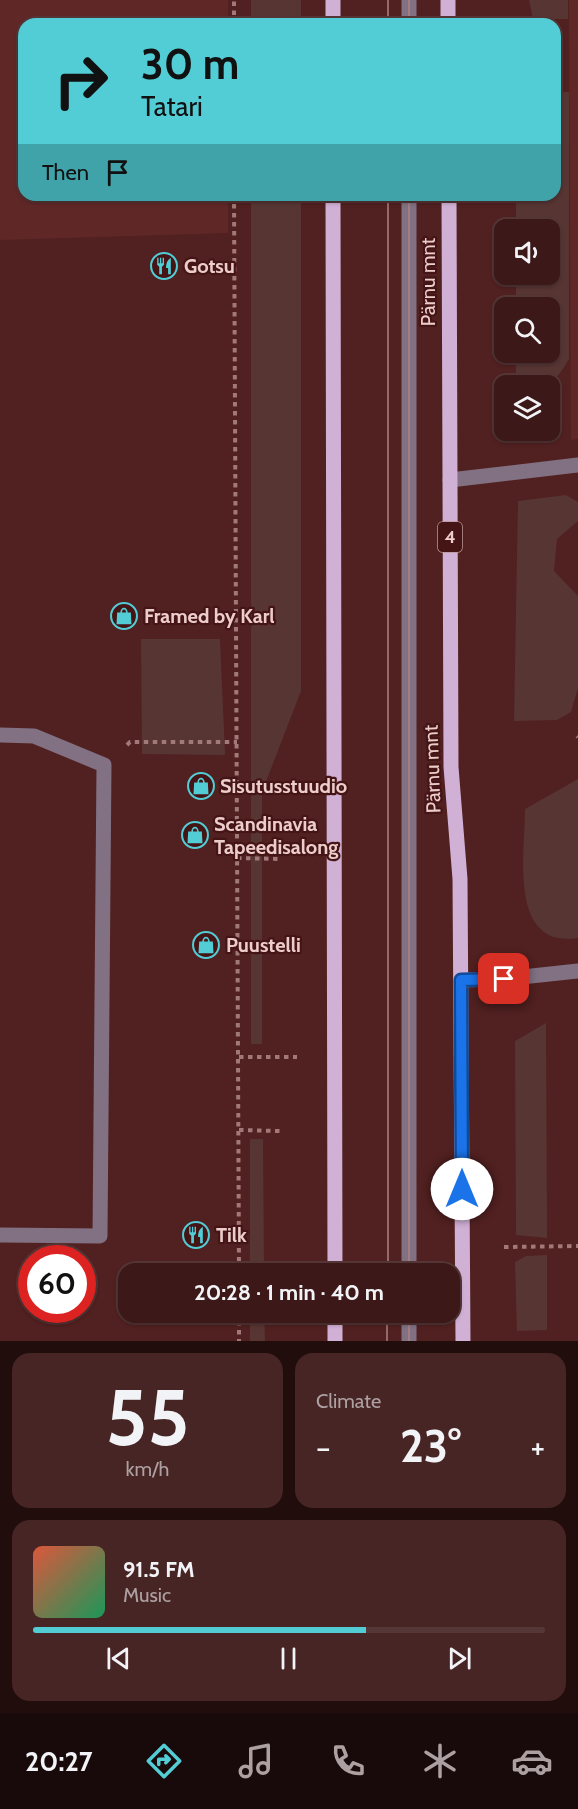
<!DOCTYPE html>
<html lang="en">
<head>
<meta charset="utf-8">
<style>
  :root { --surface:#3d1818; --page:#482525; --text:#f1f3f6; --muted:#ada0a2; --line:#563737; --accent:#52ccd5 }
  body { margin:0; font-family:Cabin,sans-serif; background:var(--page); color:var(--text); height:100vh; display:flex; flex-direction:column; font-size:22px; white-space:nowrap }
  * { box-sizing:border-box; margin:0 }
  p { font-size:20px; color:var(--muted) }
  .icon { flex:none; width:33px; height:33px; fill:none; stroke:currentColor; stroke-width:2; stroke-linecap:round; stroke-linejoin:round }
  .map { position:relative; height:1341px; overflow:hidden }
  .panel { display:flex; flex-direction:column; gap:12px; padding:12px; background:#220d0d; flex:1 }
  .panel>* { flex:none }
  .guide { position:absolute; left:18px; top:18px; width:543px; height:183px; border-radius:18px; box-shadow:0 2px 4px #0004,0 0 0 2px var(--line); background:#52ccd5; color:#111; overflow:hidden }
  .controls { position:absolute; left:494px; top:219px; display:grid; gap:12px }
  .controls a { display:grid; place-items:center; width:66px; height:66px; border-radius:12px; background:var(--surface); box-shadow:0 2px 4px #0004,0 0 0 2px var(--line); font-size:30px }
  .speed { position:absolute; left:18px; top:1245px; display:flex; gap:12px; font-size:30px; font-weight:700; text-align:center }
  .speed>* { display:grid; place-content:center; width:78px; height:78px; border-radius:50%; background:var(--surface); box-shadow:0 2px 4px #0004,0 0 0 2px var(--line); line-height:1 }
  .speed .limit { border:9px solid #d22; background:#fff; color:#111 }
  .pin { position:absolute; display:grid; place-items:center; width:51px; height:51px; color:#fff; margin:-26px; border-radius:12px; box-shadow:0 3px 9px #0006 }
  .me { position:absolute; width:66px; margin:-33px; rotate:0deg; stroke-linejoin:round; filter:drop-shadow(0 0 4px #0008) }
  .turn { display:flex; align-items:center; gap:21px; height:126px; padding:0 24px; font-size:27px }
  .turn .icon { width:78px; height:78px; stroke-width:2.5 }
  .turn b { display:block; font-size:42px; line-height:51px }
  .then { display:flex; align-items:center; height:57px; padding:0 24px; background:#0003; gap:12px; font-size:22px }
  .big { font-size:45px; font-weight:800; line-height:1.1 }
  .panel .card { flex:1; display:flex; flex-direction:column; justify-content:center; gap:9px; min-width:0; padding:0 21px; border-radius:18px; background:var(--page) }
  .panel .dial { align-items:center; gap:0 }
  .dial b { font-size:78px; line-height:1 }
  .song { display:flex; align-items:center; gap:18px }
  .cover { width:72px; height:72px; border-radius:9px; background:linear-gradient(135deg,hsl(10 70% 55%),hsl(150 70% 35%)) }
  .played { height:6px; border-radius:3px; background:linear-gradient(90deg,var(--accent) 65%,var(--line) 65%) }
  .keys { display:flex; justify-content:space-around; direction:ltr }
  .heat { display:flex; justify-content:space-between; align-items:center; font-size:33px; direction:ltr }
  .panel .tiles { flex:1; display:grid; gap:12px; grid-template-columns:1fr 1fr }
  .card:last-child { grid-column:span 2 }
  .trip { position:absolute; left:118px; top:1263px; width:342px; height:60px; border-radius:18px; background:var(--surface); box-shadow:0 2px 4px #0004,0 0 0 2px var(--line); font-weight:800; line-height:60px; text-align:center }
  .dock { display:flex; height:96px; justify-content:space-around; align-items:center; background:#180a0a; color:var(--muted) }
  .dock .icon { width:42px; height:42px }
  .dock .selected { color:var(--accent) }
  .dock b { font-size:27px; color:var(--text) }
  .map>svg:first-child { display:block }
  .built { fill:#602727 }
  .green { fill:#573533 }
  .lines { fill:none; stroke-linecap:round; stroke-linejoin:round }
  .path { stroke:#a17978; stroke-width:4; stroke-dasharray:4.5 4.5; stroke-linecap:butt }
  .minor { stroke:#817183; stroke-width:15 }
  .major { stroke:#d0b0d5; stroke-width:15 }
  .tram { stroke:#ab8382; stroke-width:1.5 }
  .route-casing { stroke:#114b97; stroke-width:15 }
  .route { stroke:#1a73e8; stroke-width:10 }
  .labels { text-anchor:middle; stroke-width:4.5; stroke-linejoin:round; paint-order:stroke }
  .shield { fill:#451516; stroke:#bb9695; stroke-width:1.5 }
  .shield-label { font-size:18px; font-weight:bold; fill:#edcdcb }
  .poi-label { font-size:20px; font-weight:bold; fill:#edcdcb; stroke:#451516; text-anchor:start }
  .street-label { font-size:20px; fill:#edcdcb; stroke:#451516 }
</style>
</head>
<body>
<div class="map">
<svg width="578" height="1341" viewBox="0 0 578 1341">
  <rect width="100%" height="100%" fill="#512020"/>
  <g class="built">
    <path d="M0 0H228V24H24V195H228V233L0 240Z"/>
    <path d="M569 0H578V439L571 440Z"/>
  </g>
  <g class="green">
    <rect x="251" y="0" width="50" height="24"/>
    <path d="M529 0H568V19H533Z"/>
    <path d="M555 92H569V359C554 386 545 386 516 385V353L549 352V308L516 307V275L549 274V230L516 229V195H555Z"/>
    <path d="M251 195H301V691L262 792V1044H251Z"/>
    <path d="M566 495 578 502V521L557 539 554 571 578 596V688L571 712 557 720 514 721 518 501Z"/>
    <path d="M141 639H220L225 755 142 754Z"/>
    <path d="M578 779V938C508 949 525 853 525 809Z"/>
    <path d="M546 1023 547 1238 516 1235 515 1041Z"/>
    <path d="M250 1139H263L264 1273H250Z"/>
    <path d="M547 1255V1330L517 1331 515 1262 526 1256Z"/>
    <path d="M250 1313H264L265 1341H250Z"/>
  </g>
  <g class="lines">
    <g class="path">
      <path d="M234 24V0"/>
      <path d="M234 195 239 1274"/>
      <path d="M577 736 578 737"/>
      <path d="M127 745 130 742H237"/>
      <path d="M237 858 281 859"/>
      <path d="M239 1057H297"/>
      <path d="M239 1130 280 1131"/>
      <path d="M504 1247 578 1246"/>
      <path d="M239 1312V1341"/>
    </g>
    <g class="minor">
      <path d="M409 0V24"/>
      <path d="M409 195V1274"/>
      <path d="M450 480 578 465"/>
      <path d="M0 735 34 736 104 765 100 1236 0 1235"/>
      <path d="M461 980 504 979 578 971"/>
      <path d="M409 1341V1312"/>
    </g>
    <g class="major">
      <path d="M448 0V24"/>
      <path d="M333 24V0"/>
      <path d="M333 195 335 1274"/>
      <path d="M449 195 451 767 460 879 463 1341"/>
      <path d="M335 1312V1341"/>
    </g>
    <g class="tram">
      <path d="M388 0V24"/>
      <path d="M409 0V24"/>
      <path d="M409 195V1274"/>
      <path d="M388 1274V195"/>
      <path d="M387 1341V1312"/>
      <path d="M409 1341V1312"/>
    </g>
  </g>
  <g class="lines">
    <defs>
      <path id="route" d="M462 1189 461 980 504 979"/>
    </defs>
    <use href="#route" class="route-casing"/>
    <use href="#route" class="route"/>
  </g>
  <defs>
    <symbol id="restaurant-ring" viewBox="-11 -11 22 22"><circle r="9.5" fill="#451516" stroke="#52ccd5" stroke-width="1.5"/><path d="M-5-6h1v4h1v-4h1v4h1v-4h1v5L-1.5 .5V6h-2V.5L-5-1ZM5-6V6H3V1.5H1.5Q1.5-4 5-6Z" fill="#52ccd5"/></symbol>
    <symbol id="shop-ring" viewBox="-11 -11 22 22"><circle r="9.5" fill="#451516" stroke="#52ccd5" stroke-width="1.5"/><path d="M-5-2.5h2.3a2.7 3.5 0 0 1 5.4 0H5L5.5 6h-11ZM-1.5-2.5h3a1.5 2.3 0 0 0-3 0Z" fill="#52ccd5"/></symbol>
  </defs>
  <g fill-rule="evenodd">
    <use href="#restaurant-ring" x="149" y="251" width="30" height="30"/>
    <use href="#shop-ring" x="109" y="601" width="30" height="30"/>
    <use href="#shop-ring" x="186" y="771" width="30" height="30"/>
    <use href="#shop-ring" x="180" y="820" width="30" height="30"/>
    <use href="#shop-ring" x="191" y="930" width="30" height="30"/>
    <use href="#restaurant-ring" x="181" y="1220" width="30" height="30"/>
  </g>
  <g class="labels">
    <rect class="shield" x="438" y="522" width="24" height="30" rx="4.5"/>
    <g class="shield-label">
      <text x="450" y="543">4</text>
    </g>
    <g class="poi-label">
      <text x="184" y="273">Gotsu</text>
      <text x="144" y="623">Framed by Karl</text>
      <text x="220" y="793">Sisutusstuudio</text>
      <text x="214" y="831">Scandinavia<tspan x="214" dy="23">Tapeedisalong</tspan></text>
      <text x="226" y="952">Puustelli</text>
      <text x="216" y="1242">Tilk</text>
    </g>
    <g class="street-label">
      <text transform="translate(428 282) rotate(-90)" y="7">Pärnu mnt</text>
      <text transform="translate(432 769) rotate(-92)" y="7">Pärnu mnt</text>
    </g>
  </g>
</svg>
<div class="controls">
<a><svg class="icon" aria-label="sound" viewBox="0 0 24 24"><path d="M4 9h4l5-4v14l-5-4H4zM17 9q2 3 0 6"/></svg></a>
<a><svg class="icon" aria-label="search" viewBox="0 0 24 24"><circle cx="10" cy="10" r="6"/><path d="M15 15l6 6"/></svg></a>
<a><svg class="icon" aria-label="layers" viewBox="0 0 24 24"><path d="M12 4l9 5-9 5-9-5zM3 14l9 5 9-5"/></svg></a>
</div>
<div class="speed"><div class="limit">60</div></div>
<div class="pin" style="left:504px;top:979px;background:#d93025"><svg class="icon" aria-label="arrive" viewBox="0 0 24 24"><path d="M6 21V4h12l-3 4 3 4H6"/></svg></div>
<svg class="me" style="left:462px;top:1189px" viewBox="-20 -20 40 40"><circle r="19" fill="#fff"/><path d="M0-13L10 11 0 6-10 11z" fill="#1a73e8"/></svg>
<div class="trip">20:28 · 1 min · 40 m</div>
<div class="guide">
<div class="turn"><svg class="icon" aria-label="right" viewBox="0 0 24 24"><path d="M7 20v-9h11M14 6l5 5-5 5"/></svg><div><b>30 m</b>Tatari</div></div>
<div class="then">Then<svg class="icon" aria-label="arrive" viewBox="0 0 24 24"><path d="M6 21V4h12l-3 4 3 4H6"/></svg></div>
</div>
</div>
<section class="panel">
<div class="tiles">
<div class="card dial"><b>55</b><p>km/h</p></div>
<div class="card"><p>Climate</p>
<div class="heat"><a>−</a><b class="big">23°</b><a>+</a></div>
</div>
<div class="card">
<div class="song"><i class="cover"></i><div><b>91.5 FM</b><p>Music</p></div></div>
<div class="played"></div>
<div class="keys"><svg class="icon" aria-label="previous" viewBox="0 0 24 24"><path d="M18 5L8 12l10 7zM5 5v14"/></svg><svg class="icon" aria-label="pause" viewBox="0 0 24 24"><path d="M8 5v14M16 5v14"/></svg><svg class="icon" aria-label="next" viewBox="0 0 24 24"><path d="M6 5l10 7-10 7zM19 5v14"/></svg></div>
</div>
</div>
</section>
<nav class="dock">
<b>20:27</b>
<svg class="icon selected" aria-label="directions" viewBox="0 0 24 24"><path d="M12 3l9 9-9 9-9-9zM9 14v-3h6M13 9l2 2-2 2"/></svg>
<svg class="icon" aria-label="music" viewBox="0 0 24 24"><path d="M9 18V5l10-2v13"/><circle cx="6" cy="18" r="3"/><circle cx="16" cy="16" r="3"/></svg>
<svg class="icon" aria-label="phone" viewBox="0 0 24 24"><path d="M5 4h4l2 5-3 2q2 4 5 5l2-3 5 2v4C11 20 4 13 5 4z"/></svg>
<svg class="icon" aria-label="climate" viewBox="0 0 24 24"><path d="M12 3v18M4 7l16 10M4 17L20 7"/></svg>
<svg class="icon" aria-label="car" viewBox="0 0 24 24"><path d="M5 17H2v-5l4-1 3-4h7l3 4 3 1v5h-3M9 17h6M6 11h13"/><circle cx="7" cy="17" r="2"/><circle cx="17" cy="17" r="2"/></svg>
</nav>
</body>
</html>
